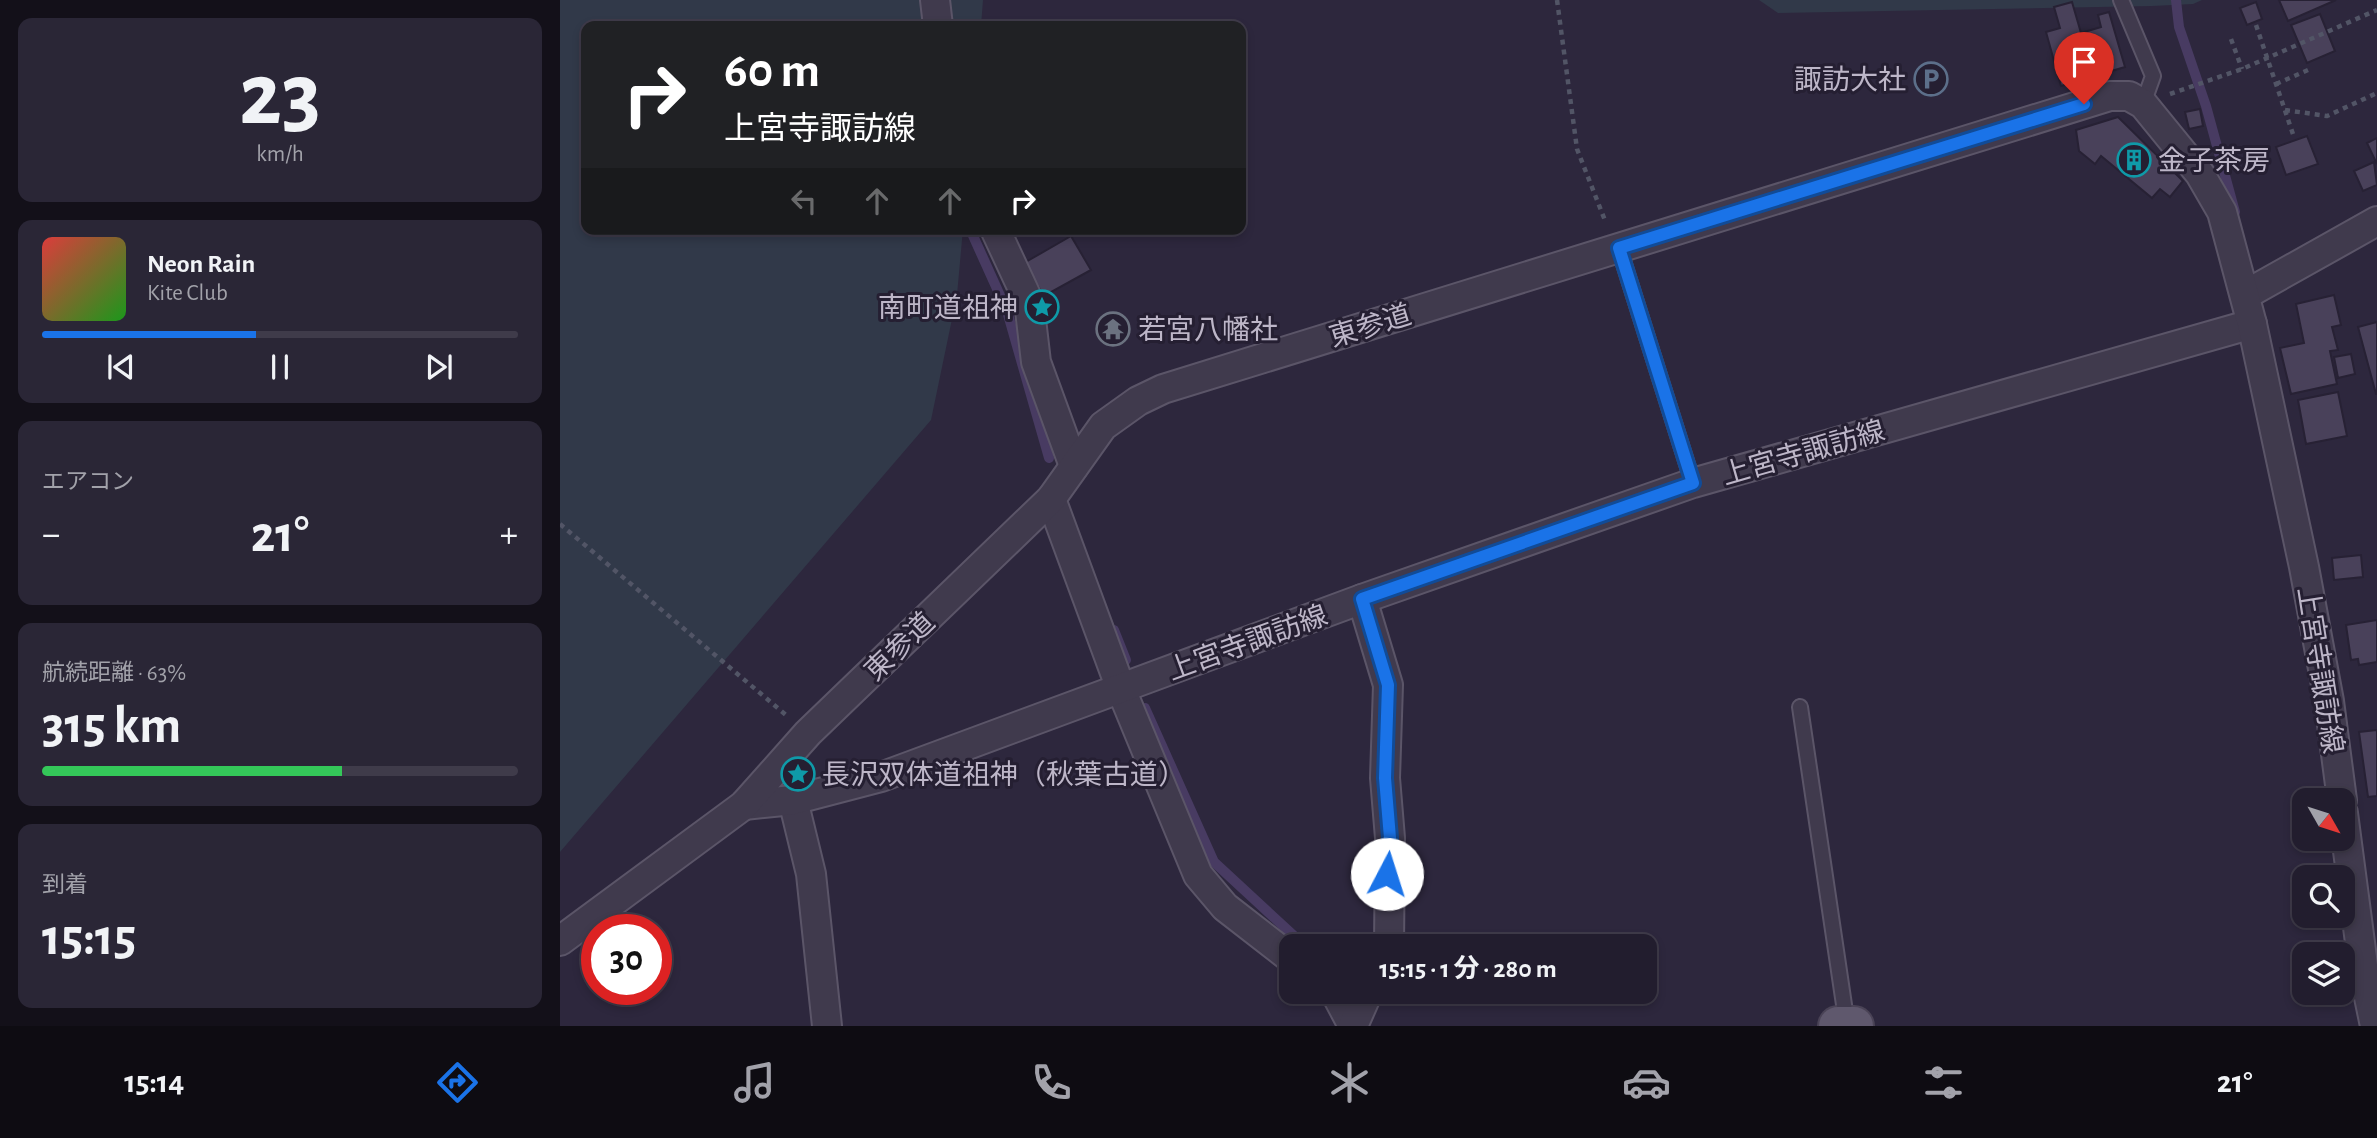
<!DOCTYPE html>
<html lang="ja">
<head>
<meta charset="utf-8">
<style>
  :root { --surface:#221d2e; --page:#2a2636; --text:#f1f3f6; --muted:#a2a2aa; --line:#3f3b4a; --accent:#1a73e8 }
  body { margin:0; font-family:"Alegreya Sans","Noto Sans JP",sans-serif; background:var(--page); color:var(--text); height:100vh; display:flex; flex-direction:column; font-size:26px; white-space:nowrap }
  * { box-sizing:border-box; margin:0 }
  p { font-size:23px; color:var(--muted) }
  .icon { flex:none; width:38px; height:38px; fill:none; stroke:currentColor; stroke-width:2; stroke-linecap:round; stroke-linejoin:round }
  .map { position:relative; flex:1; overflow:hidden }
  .sheet { display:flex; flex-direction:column; gap:18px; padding:18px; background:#131019; width:560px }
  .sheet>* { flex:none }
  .banner { position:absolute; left:21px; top:21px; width:665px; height:214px; border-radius:14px; box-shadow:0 4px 10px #0003,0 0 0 2px var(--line); background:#202124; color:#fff; overflow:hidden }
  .needle { width:46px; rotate:129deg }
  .controls { position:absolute; left:1732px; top:788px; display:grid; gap:14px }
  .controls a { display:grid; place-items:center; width:63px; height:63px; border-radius:14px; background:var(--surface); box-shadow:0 4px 10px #0003,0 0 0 2px var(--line); font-size:35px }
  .speed { position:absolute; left:21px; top:914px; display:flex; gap:14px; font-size:35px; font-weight:700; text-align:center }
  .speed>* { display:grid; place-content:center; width:91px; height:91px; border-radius:50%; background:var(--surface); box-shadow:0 4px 10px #0003,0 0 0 2px var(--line); line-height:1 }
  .speed .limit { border:10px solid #d22; background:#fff; color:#111 }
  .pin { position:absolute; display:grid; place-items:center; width:60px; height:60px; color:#fff; margin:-72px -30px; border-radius:50% 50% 50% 0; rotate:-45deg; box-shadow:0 0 7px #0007 }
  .pin .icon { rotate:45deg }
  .me { position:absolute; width:77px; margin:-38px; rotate:5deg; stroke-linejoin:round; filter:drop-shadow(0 0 5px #0008) }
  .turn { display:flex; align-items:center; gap:24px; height:147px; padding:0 28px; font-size:32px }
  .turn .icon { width:91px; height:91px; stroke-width:2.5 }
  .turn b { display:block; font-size:49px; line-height:60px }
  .lanes { display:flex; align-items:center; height:66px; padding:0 28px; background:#0003; justify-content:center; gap:35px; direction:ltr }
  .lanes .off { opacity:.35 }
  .big { font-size:52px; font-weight:700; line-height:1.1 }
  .sheet .card { flex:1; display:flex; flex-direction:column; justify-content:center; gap:10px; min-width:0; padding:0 24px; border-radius:14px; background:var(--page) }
  .sheet .dial { align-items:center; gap:0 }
  .dial b { font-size:91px; line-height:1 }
  .song { display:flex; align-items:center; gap:21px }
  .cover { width:84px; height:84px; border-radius:10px; background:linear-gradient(135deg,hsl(0 70% 55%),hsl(120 70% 35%)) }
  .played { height:7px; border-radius:4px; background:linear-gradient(90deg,var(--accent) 45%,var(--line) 45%) }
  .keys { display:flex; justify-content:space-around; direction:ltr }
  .heat { display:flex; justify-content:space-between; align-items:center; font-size:38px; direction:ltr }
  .charge { height:10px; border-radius:5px; background:linear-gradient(90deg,#34c759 63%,var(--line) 0) }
  .trip { position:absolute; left:719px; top:934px; width:378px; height:70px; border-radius:14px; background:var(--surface); box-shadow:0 4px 10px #0003,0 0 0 2px var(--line); font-weight:700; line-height:70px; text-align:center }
  .menu { display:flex; height:112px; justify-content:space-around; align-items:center; background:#0e0c12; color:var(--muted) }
  .menu .icon { width:49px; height:49px }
  .menu .current { color:var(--accent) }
  .menu b { font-size:32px; color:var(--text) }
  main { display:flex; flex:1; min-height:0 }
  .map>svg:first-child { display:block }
  .green { fill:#313949 }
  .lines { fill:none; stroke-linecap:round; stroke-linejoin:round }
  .stream { stroke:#483b62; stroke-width:10 }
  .building { fill:#49415a; stroke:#272134; stroke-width:2 }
  .service-casing { stroke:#5b5568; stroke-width:18 }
  .minor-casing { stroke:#5b5568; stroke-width:32 }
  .primary-casing { stroke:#4a4356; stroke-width:42 }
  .path { stroke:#525566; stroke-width:4.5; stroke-dasharray:5 5; stroke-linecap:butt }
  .service { stroke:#403a4d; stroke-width:14 }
  .minor { stroke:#403a4d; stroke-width:28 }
  .primary { stroke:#5f586d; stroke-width:38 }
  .route-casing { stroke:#114b97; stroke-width:18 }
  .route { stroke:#1a73e8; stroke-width:12 }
  .labels { text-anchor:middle; stroke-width:6; stroke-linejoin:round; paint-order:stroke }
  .poi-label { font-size:28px; fill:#bdb6c8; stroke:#251f32; text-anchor:start }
  .street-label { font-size:28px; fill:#bdb6c8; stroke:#251f32 }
</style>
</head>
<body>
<main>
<section class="sheet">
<div class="card dial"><b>23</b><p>km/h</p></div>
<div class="card">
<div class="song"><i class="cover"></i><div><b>Neon Rain</b><p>Kite Club</p></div></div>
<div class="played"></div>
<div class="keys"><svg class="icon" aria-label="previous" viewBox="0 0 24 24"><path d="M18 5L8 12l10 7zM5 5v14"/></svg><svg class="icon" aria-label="pause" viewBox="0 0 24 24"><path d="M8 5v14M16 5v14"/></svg><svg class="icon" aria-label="next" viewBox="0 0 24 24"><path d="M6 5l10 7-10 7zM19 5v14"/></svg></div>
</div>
<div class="card"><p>エアコン</p>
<div class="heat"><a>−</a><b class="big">21°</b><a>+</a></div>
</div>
<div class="card"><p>航続距離 · 63%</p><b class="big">315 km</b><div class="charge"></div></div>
<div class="card"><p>到着</p><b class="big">15:15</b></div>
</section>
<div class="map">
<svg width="1817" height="1026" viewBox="0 0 1817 1026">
  <rect width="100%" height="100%" fill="#2d273d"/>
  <g class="green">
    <path d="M0 0H423L421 26H26V229H403L397 295 371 420 0 852Z"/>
    <path d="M1199 0H1642L1633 4 1592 6 1218 13Z"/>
  </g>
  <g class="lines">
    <g class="stream">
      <path d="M1616 0 1619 27 1646 106 1675 212"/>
      <path d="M410 229 447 311 489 458"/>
      <path d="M554 630 566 660"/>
      <path d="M585 708 654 862 746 947"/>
    </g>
  </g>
  <g class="building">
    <path d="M1719 0H1776L1728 21Z"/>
    <path d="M1512 2 1521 33 1541 27 1538 15 1549 12 1565 67 1501 86 1486 32 1500 28 1494 7Z"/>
    <path d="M1696 2 1702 19 1687 25 1680 8Z"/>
    <path d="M1760 14 1775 51 1747 63 1731 25Z"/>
    <path d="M1640 109 1643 126 1629 129 1625 112Z"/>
    <path d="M1558 117 1623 181 1610 197 1600 189 1592 198 1541 156 1535 164 1519 151 1516 130Z"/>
    <path d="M1747 136 1758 164 1726 175 1716 147Z"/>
    <path d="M1817 138V164L1807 143Z"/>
    <path d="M1814 162 1817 185 1803 191 1794 171Z"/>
    <path d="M511 236 531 270 484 296 464 263Z"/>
    <path d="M1774 295 1781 325 1772 327 1778 350 1770 351 1777 384 1731 394 1720 348 1744 343 1736 304Z"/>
    <path d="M1817 322V394H1816L1798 327Z"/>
    <path d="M1791 354 1795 374 1778 378 1774 357Z"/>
    <path d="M1778 392 1787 436 1746 444 1738 400Z"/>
    <path d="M1801 555 1803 577 1774 580 1772 558Z"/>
    <path d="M1817 620V662L1799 665 1798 659 1791 660 1786 625Z"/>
    <path d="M1817 730V796L1808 797 1799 732Z"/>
  </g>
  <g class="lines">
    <defs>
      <g id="service">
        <path d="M1561 0 1593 76 1583 104"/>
        <path d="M1059 248 1133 483"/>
        <path d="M1240 707 1287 1025"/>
      </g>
      <g id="minor">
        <path d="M375 0 378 26"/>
        <path d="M435 229 469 302 476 362 514 466"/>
        <path d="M1685 295 1817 221"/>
        <path d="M491 499 561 689 638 875 665 907 732 959"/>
        <path d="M802 599 828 685 825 778 830 838 829 947"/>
        <path d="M233 800 251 874 267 1026"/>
        <path d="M184 805 233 800 321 777 802 599 1133 483 1692 324"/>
        <path d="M1783 813 1804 973 1815 1026"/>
        <path d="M0 941 184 805 248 733 491 499 543 426 578 401 603 389 1550 96H1569L1583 104 1640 174 1662 212 1692 324 1744 567 1769 701 1782 800"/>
        <path d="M775 992 793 1026"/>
        <path d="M793 1026 808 992"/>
      </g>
      <path id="primary" d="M1278 1026H1294"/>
    </defs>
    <use href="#service" class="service-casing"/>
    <use href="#minor" class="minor-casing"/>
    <use href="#primary" class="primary-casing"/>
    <g class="path">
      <path d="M997 0 1017 149 1046 223"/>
      <path d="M1696 25 1734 137"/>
      <path d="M1671 39 1682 69"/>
      <path d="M1716 84 1748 70"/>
      <path d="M1610 94 1682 69 1817 10"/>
      <path d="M1725 110 1767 116 1817 93"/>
      <path d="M0 524 226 715"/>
    </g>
    <use href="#service" class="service"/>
    <use href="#minor" class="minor"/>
    <use href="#primary" class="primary"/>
  </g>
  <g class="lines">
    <defs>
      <path id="route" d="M827 874 830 838 825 778 828 685 802 599 1133 483 1059 248 1524 104"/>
    </defs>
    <use href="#route" class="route-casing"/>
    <use href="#route" class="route"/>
  </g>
  <defs>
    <symbol id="parking-ring" viewBox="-11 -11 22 22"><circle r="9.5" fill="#251f32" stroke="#5c6f8a" stroke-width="1.5"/><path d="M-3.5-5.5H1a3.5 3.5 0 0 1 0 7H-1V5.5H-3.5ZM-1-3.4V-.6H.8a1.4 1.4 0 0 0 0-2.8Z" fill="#5c6f8a"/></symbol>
    <symbol id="building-ring" viewBox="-11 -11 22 22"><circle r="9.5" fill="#251f32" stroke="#0f9aa8" stroke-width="1.5"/><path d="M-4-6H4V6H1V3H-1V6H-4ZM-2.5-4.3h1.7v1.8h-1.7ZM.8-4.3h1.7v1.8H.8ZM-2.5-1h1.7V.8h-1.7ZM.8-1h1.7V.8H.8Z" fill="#0f9aa8"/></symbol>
    <symbol id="sight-ring" viewBox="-11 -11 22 22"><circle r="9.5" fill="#251f32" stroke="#0f9aa8" stroke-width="1.5"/><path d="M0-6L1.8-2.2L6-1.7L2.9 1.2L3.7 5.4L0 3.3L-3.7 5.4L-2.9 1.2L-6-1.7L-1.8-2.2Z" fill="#0f9aa8"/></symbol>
    <symbol id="temple-ring" viewBox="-11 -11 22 22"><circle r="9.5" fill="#251f32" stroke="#6b7280" stroke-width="1.5"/><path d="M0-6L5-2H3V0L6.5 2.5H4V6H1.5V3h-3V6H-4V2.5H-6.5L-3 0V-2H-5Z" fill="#6b7280"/></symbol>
  </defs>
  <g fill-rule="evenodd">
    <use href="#parking-ring" x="1352" y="60" width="38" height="38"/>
    <use href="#building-ring" x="1555" y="141" width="38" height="38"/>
    <use href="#sight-ring" x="463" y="288" width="38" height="38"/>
    <use href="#temple-ring" x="534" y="310" width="38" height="38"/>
    <use href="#sight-ring" x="219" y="755" width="38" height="38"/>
  </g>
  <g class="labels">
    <g class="poi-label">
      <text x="1346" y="89" text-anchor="end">諏訪大社</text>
      <text x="1598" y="170">金子茶房</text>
      <text x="458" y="317" text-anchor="end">南町道祖神</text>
      <text x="578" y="339">若宮八幡社</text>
      <text x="262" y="784">長沢双体道祖神（秋葉古道）</text>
    </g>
    <g class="street-label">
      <text transform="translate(810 325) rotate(-17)" y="10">東参道</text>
      <text transform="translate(1243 452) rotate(-16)" y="10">上宮寺諏訪線</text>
      <text transform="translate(687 642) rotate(-20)" y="10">上宮寺諏訪線</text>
      <text transform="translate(339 646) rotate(-44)" y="10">東参道</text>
      <text transform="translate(1761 670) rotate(81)" y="10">上宮寺諏訪線</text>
    </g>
  </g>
</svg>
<div class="controls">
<a><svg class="needle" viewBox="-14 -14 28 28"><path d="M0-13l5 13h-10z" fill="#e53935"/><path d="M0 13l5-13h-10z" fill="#a2a2aa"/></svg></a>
<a><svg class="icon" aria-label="search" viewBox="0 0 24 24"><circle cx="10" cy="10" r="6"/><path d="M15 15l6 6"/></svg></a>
<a><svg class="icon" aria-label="layers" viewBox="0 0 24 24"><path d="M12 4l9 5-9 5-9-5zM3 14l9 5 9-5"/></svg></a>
</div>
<div class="speed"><div class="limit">30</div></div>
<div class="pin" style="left:1524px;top:104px;background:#d93025"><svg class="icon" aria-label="arrive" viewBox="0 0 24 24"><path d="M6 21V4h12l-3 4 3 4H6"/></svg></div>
<svg class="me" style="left:827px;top:874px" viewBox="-20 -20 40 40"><circle r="19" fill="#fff"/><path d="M0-13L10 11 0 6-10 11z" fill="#1a73e8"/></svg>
<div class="trip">15:15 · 1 分 · 280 m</div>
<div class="banner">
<div class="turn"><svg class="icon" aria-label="right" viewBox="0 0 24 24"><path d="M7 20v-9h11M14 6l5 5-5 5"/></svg><div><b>60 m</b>上宮寺諏訪線</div></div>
<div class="lanes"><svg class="icon off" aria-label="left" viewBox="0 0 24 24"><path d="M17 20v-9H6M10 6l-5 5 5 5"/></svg><svg class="icon off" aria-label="ahead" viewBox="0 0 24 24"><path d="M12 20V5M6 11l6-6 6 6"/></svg><svg class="icon off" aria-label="ahead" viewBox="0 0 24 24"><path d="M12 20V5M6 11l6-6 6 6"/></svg><svg class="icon" aria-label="right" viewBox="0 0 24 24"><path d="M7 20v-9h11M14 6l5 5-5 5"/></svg></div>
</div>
</div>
</main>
<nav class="menu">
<b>15:14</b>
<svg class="icon current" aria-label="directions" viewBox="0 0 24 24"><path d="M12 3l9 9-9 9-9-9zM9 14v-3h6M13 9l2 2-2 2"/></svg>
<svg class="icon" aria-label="music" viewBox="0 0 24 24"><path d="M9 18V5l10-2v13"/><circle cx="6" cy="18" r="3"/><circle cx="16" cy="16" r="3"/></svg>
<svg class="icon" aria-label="phone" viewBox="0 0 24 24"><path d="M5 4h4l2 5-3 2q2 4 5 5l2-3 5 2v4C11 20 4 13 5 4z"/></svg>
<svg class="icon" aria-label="climate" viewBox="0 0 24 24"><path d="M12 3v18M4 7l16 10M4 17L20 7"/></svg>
<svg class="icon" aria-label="car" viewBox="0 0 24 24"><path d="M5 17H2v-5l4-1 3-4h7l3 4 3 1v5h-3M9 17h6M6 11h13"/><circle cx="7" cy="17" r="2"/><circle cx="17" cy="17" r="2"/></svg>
<svg class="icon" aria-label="filters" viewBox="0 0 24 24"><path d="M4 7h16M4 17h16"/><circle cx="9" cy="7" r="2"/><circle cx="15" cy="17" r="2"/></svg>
<b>21°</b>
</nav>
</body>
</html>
